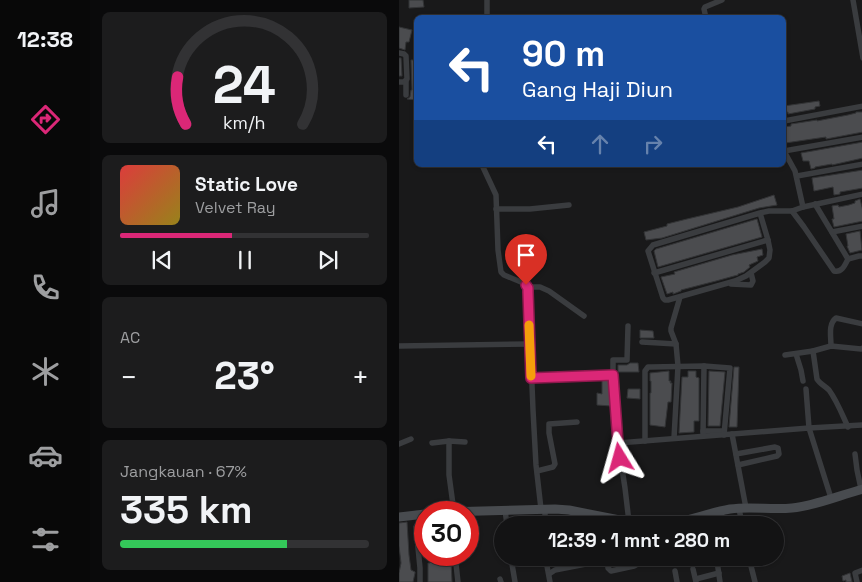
<!DOCTYPE html>
<html lang="id">
<head>
<meta charset="utf-8">
<style>
  :root { --surface:#131314; --page:#1c1c1d; --text:#f1f3f6; --muted:#9d9ea0; --line:#323234; --accent:#db2777 }
  body { margin:0; font-family:"Space Grotesk",sans-serif; background:var(--page); color:var(--text); height:100vh; display:flex; flex-direction:column; font-size:19px; white-space:nowrap }
  * { box-sizing:border-box; margin:0 }
  p { font-size:16px; color:var(--muted) }
  .icon { flex:none; width:28px; height:28px; fill:none; stroke:currentColor; stroke-width:2; stroke-linecap:round; stroke-linejoin:round }
  .map { position:relative; flex:1; overflow:hidden }
  .drawer { display:flex; flex-direction:column; gap:12px; padding:12px; background:#0a0a0b; width:309px }
  .drawer>* { flex:none }
  .banner { position:absolute; left:15px; top:15px; width:372px; height:152px; border-radius:8px; box-shadow:0 1px 4px #0004,0 0 0 1px var(--line); background:#1a4fa0; color:#fff; overflow:hidden }
  .speed { position:absolute; left:15px; top:501px; display:flex; gap:10px; font-size:25px; font-weight:700; text-align:center }
  .speed>* { display:grid; place-content:center; width:65px; height:65px; border-radius:50%; background:var(--surface); box-shadow:0 1px 4px #0004,0 0 0 1px var(--line); line-height:1 }
  .speed .limit { border:8px solid #d22; background:#fff; color:#111 }
  .pin { position:absolute; display:grid; place-items:center; width:42px; height:42px; color:#fff; margin:-51px -21px; border-radius:50% 50% 50% 0; rotate:-45deg; box-shadow:0 0 5px #0007 }
  .pin .icon { rotate:45deg }
  .me { position:absolute; width:55px; margin:-28px; rotate:352deg; stroke-linejoin:round; filter:drop-shadow(0 0 4px #0008) }
  .turn { display:flex; align-items:center; gap:18px; height:105px; padding:0 25px; font-size:22px }
  .turn .icon { width:65px; height:65px; stroke-width:2.5 }
  .turn b { display:block; font-size:35px; line-height:42px }
  .lanes { display:flex; align-items:center; height:48px; padding:0 25px; background:#0003; justify-content:center; gap:25px; direction:ltr }
  .lanes .off { opacity:.35 }
  .big { font-size:38px; font-weight:700; line-height:1.1 }
  .drawer .card { flex:1; display:flex; flex-direction:column; justify-content:center; gap:8px; min-width:0; padding:0 18px; border-radius:8px; background:var(--page) }
  .drawer .dial { align-items:center; gap:0 }
  .dial svg { height:130px; overflow:visible; fill:none; stroke:var(--line); stroke-width:7; stroke-linecap:round; text-anchor:middle }
  .dial text { fill:var(--text); stroke:none }
  .song { display:flex; align-items:center; gap:15px }
  .cover { width:60px; height:60px; border-radius:8px; background:linear-gradient(135deg,hsl(0 70% 55%),hsl(50 70% 35%)) }
  .played { height:5px; border-radius:2px; background:linear-gradient(90deg,var(--accent) 45%,var(--line) 45%) }
  .keys { display:flex; justify-content:space-around; direction:ltr }
  .heat { display:flex; justify-content:space-between; align-items:center; font-size:28px; direction:ltr }
  .charge { height:8px; border-radius:4px; background:linear-gradient(90deg,#34c759 67%,var(--line) 0) }
  .trip { position:absolute; left:95px; top:516px; width:290px; height:50px; border-radius:25px; background:var(--surface); box-shadow:0 1px 4px #0004,0 0 0 1px var(--line); font-weight:700; line-height:50px; text-align:center }
  main { display:flex; flex:1; min-height:0 }
  .dock { display:flex; flex-direction:column; width:90px; justify-content:space-around; align-items:center; background:#080808; color:var(--muted) }
  .dock .icon { width:35px; height:35px }
  .dock .active { color:var(--accent) }
  .dock b { font-size:22px; color:var(--text) }
  .map>svg:first-child { display:block }
  .building { fill:#4b4c4f; stroke:#333436 }
  .lines { fill:none; stroke-linecap:round; stroke-linejoin:round }
  .minor { stroke:#3a3c3f; stroke-width:5.5 }
  .secondary { stroke:#484b4f; stroke-width:9 }
  .route-casing { stroke:#8e194d; stroke-width:12 }
  .route { stroke:#db2777; stroke-width:9 }
  .slow { stroke:#f59e0b; stroke-width:9 }
</style>
</head>
<body>
<main>
<nav class="dock">
<b>12:38</b>
<svg class="icon active" aria-label="directions" viewBox="0 0 24 24"><path d="M12 3l9 9-9 9-9-9zM9 14v-3h6M13 9l2 2-2 2"/></svg>
<svg class="icon" aria-label="music" viewBox="0 0 24 24"><path d="M9 18V5l10-2v13"/><circle cx="6" cy="18" r="3"/><circle cx="16" cy="16" r="3"/></svg>
<svg class="icon" aria-label="phone" viewBox="0 0 24 24"><path d="M5 4h4l2 5-3 2q2 4 5 5l2-3 5 2v4C11 20 4 13 5 4z"/></svg>
<svg class="icon" aria-label="climate" viewBox="0 0 24 24"><path d="M12 3v18M4 7l16 10M4 17L20 7"/></svg>
<svg class="icon" aria-label="car" viewBox="0 0 24 24"><path d="M5 17H2v-5l4-1 3-4h7l3 4 3 1v5h-3M9 17h6M6 11h13"/><circle cx="7" cy="17" r="2"/><circle cx="17" cy="17" r="2"/></svg>
<svg class="icon" aria-label="filters" viewBox="0 0 24 24"><path d="M4 7h16M4 17h16"/><circle cx="9" cy="7" r="2"/><circle cx="15" cy="17" r="2"/></svg>
</nav>
<section class="drawer">
<div class="card dial"><svg viewBox="0 0 100 80">
<path d="M14 69A42 42 0 1 1 86 69"/>
<path d="M14 69A42 42 0 0 1 9 40" stroke="#db2777"/>
<text x="50" y="56" font-size="32" font-weight="700">24</text>
<text x="50" y="72" font-size="11">km/h</text>
</svg></div>
<div class="card">
<div class="song"><i class="cover"></i><div><b>Static Love</b><p>Velvet Ray</p></div></div>
<div class="played"></div>
<div class="keys"><svg class="icon" aria-label="previous" viewBox="0 0 24 24"><path d="M18 5L8 12l10 7zM5 5v14"/></svg><svg class="icon" aria-label="pause" viewBox="0 0 24 24"><path d="M8 5v14M16 5v14"/></svg><svg class="icon" aria-label="next" viewBox="0 0 24 24"><path d="M6 5l10 7-10 7zM19 5v14"/></svg></div>
</div>
<div class="card"><p>AC</p>
<div class="heat"><a>−</a><b class="big">23°</b><a>+</a></div>
</div>
<div class="card"><p>Jangkauan · 67%</p><b class="big">335 km</b><div class="charge"></div></div>
</section>
<div class="map">
<svg width="464" height="582" viewBox="0 0 464 582">
  <rect width="100%" height="100%" fill="#19191a"/>
  <g class="building">
    <path d="M10 0H24L25 7 10 8Z"/>
    <path d="M0 27 13 30 10 42H7L6 50 0 48Z"/>
    <path d="M0 58H2L3 76H0Z"/>
    <path d="M12 60H18V100L8 99 11 97 12 90H13Z"/>
    <path d="M420 101 421 106 416 107V109L389 114V112L385 113V106Z"/>
    <path d="M457 112H464V132L427 139V137L386 143 385 127 392 126V124L418 120V121L428 119 449 115 457 113Z"/>
    <path d="M464 142V158L433 165V164L416 167V168L412 169 410 161H404L402 153Z"/>
    <path d="M464 170V188L441 192V194L435 195 434 187 415 191 413 178Z"/>
    <path d="M375 195 378 205 360 208 263 238 247 240 245 232 268 226V224L288 219 339 207Z"/>
    <path d="M461 199 464 211V221L435 227 433 219H435L433 206 439 205 440 207 450 205 456 203V201Z"/>
    <path d="M358 219 363 237 259 267 255 251 257 249Z"/>
    <path d="M461 231 463 250 451 253 448 246H449L447 234Z"/>
    <path d="M363 249 364 255 358 257 359 261 350 265 351 267 345 272 339 274V275L335 276 317 281 282 290V291L274 294V292L268 294 262 277 276 274 275 272 333 255Z"/>
    <path d="M241 330 254 331 255 338H241Z"/>
    <path d="M231 363H239L240 372H219V365H228Z"/>
    <path d="M335 367H340L338 427H330Z"/>
    <path d="M270 371V381H272L271 383H273L272 402H269L266 427 251 425V393H252V381H251V373Z"/>
    <path d="M289 371H297V377L300 378V421H295V432L280 433 283 377H289Z"/>
    <path d="M310 371 326 372 321 426H309Z"/>
    <path d="M203 380H210L212 406 198 405V393L203 394Z"/>
    <path d="M229 389H241V399L228 398Z"/>
    <path d="M8 522 10 555 12 570 16 572V573L14 582H0V573L2 563 0 546V523Z"/>
    <path d="M29 555H43L44 560H52L53 582H29V563H31Z"/>
    <path d="M451 573 453 582H447V580L444 581 443 576Z"/>
  </g>
  <g class="lines">
    <g class="minor">
      <path d="M88 0V18"/>
      <path d="M454 0 464 58"/>
      <path d="M307 18 305 9 306 7 323 0"/>
      <path d="M0 53 5 54 7 56 8 79 5 82H0"/>
      <path d="M7 95V81"/>
      <path d="M385 121 464 106"/>
      <path d="M385 151 464 137"/>
      <path d="M385 151 396 171 404 207"/>
      <path d="M83 165 97 195 99 250 102 272 105 275 122 282 129 287 134 410 137 465 142 509"/>
      <path d="M398 176 464 164"/>
      <path d="M416 204 449 259 460 256H464"/>
      <path d="M97 209H131L170 205"/>
      <path d="M393 211 405 227 435 271C443 273 446 265 449 259"/>
      <path d="M361 213 369 240 371 250 370 258 366 262 347 276 336 281 269 300H266L264 298 249 251 254 245 361 213 370 211H393L404 207 464 194"/>
      <path d="M433 232 464 226"/>
      <path d="M255 273 369 240"/>
      <path d="M332 284 352 285 354 281 352 273"/>
      <path d="M129 287H141L150 291 185 316"/>
      <path d="M243 342 277 344"/>
      <path d="M0 346 131 344"/>
      <path d="M432 346C432 336 429 324 437 318L464 324"/>
      <path d="M414 351 418 379C421 384 426 386 430 390 438 401 443 414 449 427"/>
      <path d="M397 354 402 370 404 381"/>
      <path d="M386 355 414 351 432 346 462 349 464 348"/>
      <path d="M132 378 214 375"/>
      <path d="M407 389 410 428 432 498"/>
      <path d="M304 431H325"/>
      <path d="M333 434 347 508"/>
      <path d="M304 436 305 366"/>
      <path d="M275 438 279 366 277 344 272 331V328L281 297"/>
      <path d="M50 441V475L55 512"/>
      <path d="M246 441V371L249 367H252L305 366 331 368 325 435"/>
      <path d="M33 443 50 441 66 442"/>
      <path d="M219 443 214 375V360H228L229 326"/>
      <path d="M0 444 12 439"/>
      <path d="M337 454 376 447 379 448 380 454 378 456 339 465"/>
      <path d="M456 454 458 470 462 489"/>
      <path d="M138 471 154 467 156 464 150 433V424L178 422"/>
      <path d="M340 508 343 525"/>
      <path d="M146 509V525"/>
      <path d="M106 510 108 525"/>
      <path d="M20 522 17 527 21 568V582"/>
      <path d="M230 522 226 488 219 443 410 428 464 425"/>
      <path d="M56 555 59 582"/>
      <path d="M112 558 116 582"/>
      <path d="M147 558 148 566 151 582"/>
      <path d="M208 558 209 568 212 571 235 566 237 565 236 558"/>
      <path d="M350 558 356 582"/>
      <path d="M294 569 297 582"/>
      <path d="M276 571 278 582"/>
      <path d="M150 574 156 570 192 563"/>
      <path d="M101 579 102 582"/>
      <path d="M297 579 320 573"/>
      <path d="M321 582 318 561 333 558"/>
      <path d="M458 582 456 573 464 570"/>
    </g>
    <g class="secondary">
      <path d="M45 512 156 509 170 510 246 525"/>
      <path d="M0 517 26 514"/>
      <path d="M264 525C287 522 309 513 331 509 352 506 372 510 393 508 416 506 441 495 464 489"/>
    </g>
  </g>
  <g class="lines">
    <defs>
      <path id="route" d="M127 285 129 288V292L132 378 214 375 219 443 221 458"/>
    </defs>
    <use href="#route" class="route-casing"/>
    <use href="#route" class="route"/>
    <path class="slow" d="M130 325 132 376"/>
  </g>
</svg>
<div class="speed"><div class="limit">30</div></div>
<div class="pin" style="left:127px;top:285px;background:#d93025"><svg class="icon" aria-label="arrive" viewBox="0 0 24 24"><path d="M6 21V4h12l-3 4 3 4H6"/></svg></div>
<svg class="me" style="left:221px;top:458px" viewBox="-20 -20 40 40"><path d="M0-17L14 15 0 8-14 15z" fill="#db2777" stroke="#fff" stroke-width="4"/></svg>
<div class="trip">12:39 · 1 mnt · 280 m</div>
<div class="banner">
<div class="turn"><svg class="icon" aria-label="left" viewBox="0 0 24 24"><path d="M17 20v-9H6M10 6l-5 5 5 5"/></svg><div><b>90 m</b>Gang Haji Diun</div></div>
<div class="lanes"><svg class="icon" aria-label="left" viewBox="0 0 24 24"><path d="M17 20v-9H6M10 6l-5 5 5 5"/></svg><svg class="icon off" aria-label="ahead" viewBox="0 0 24 24"><path d="M12 20V5M6 11l6-6 6 6"/></svg><svg class="icon off" aria-label="right" viewBox="0 0 24 24"><path d="M7 20v-9h11M14 6l5 5-5 5"/></svg></div>
</div>
</div>
</main>
</body>
</html>
